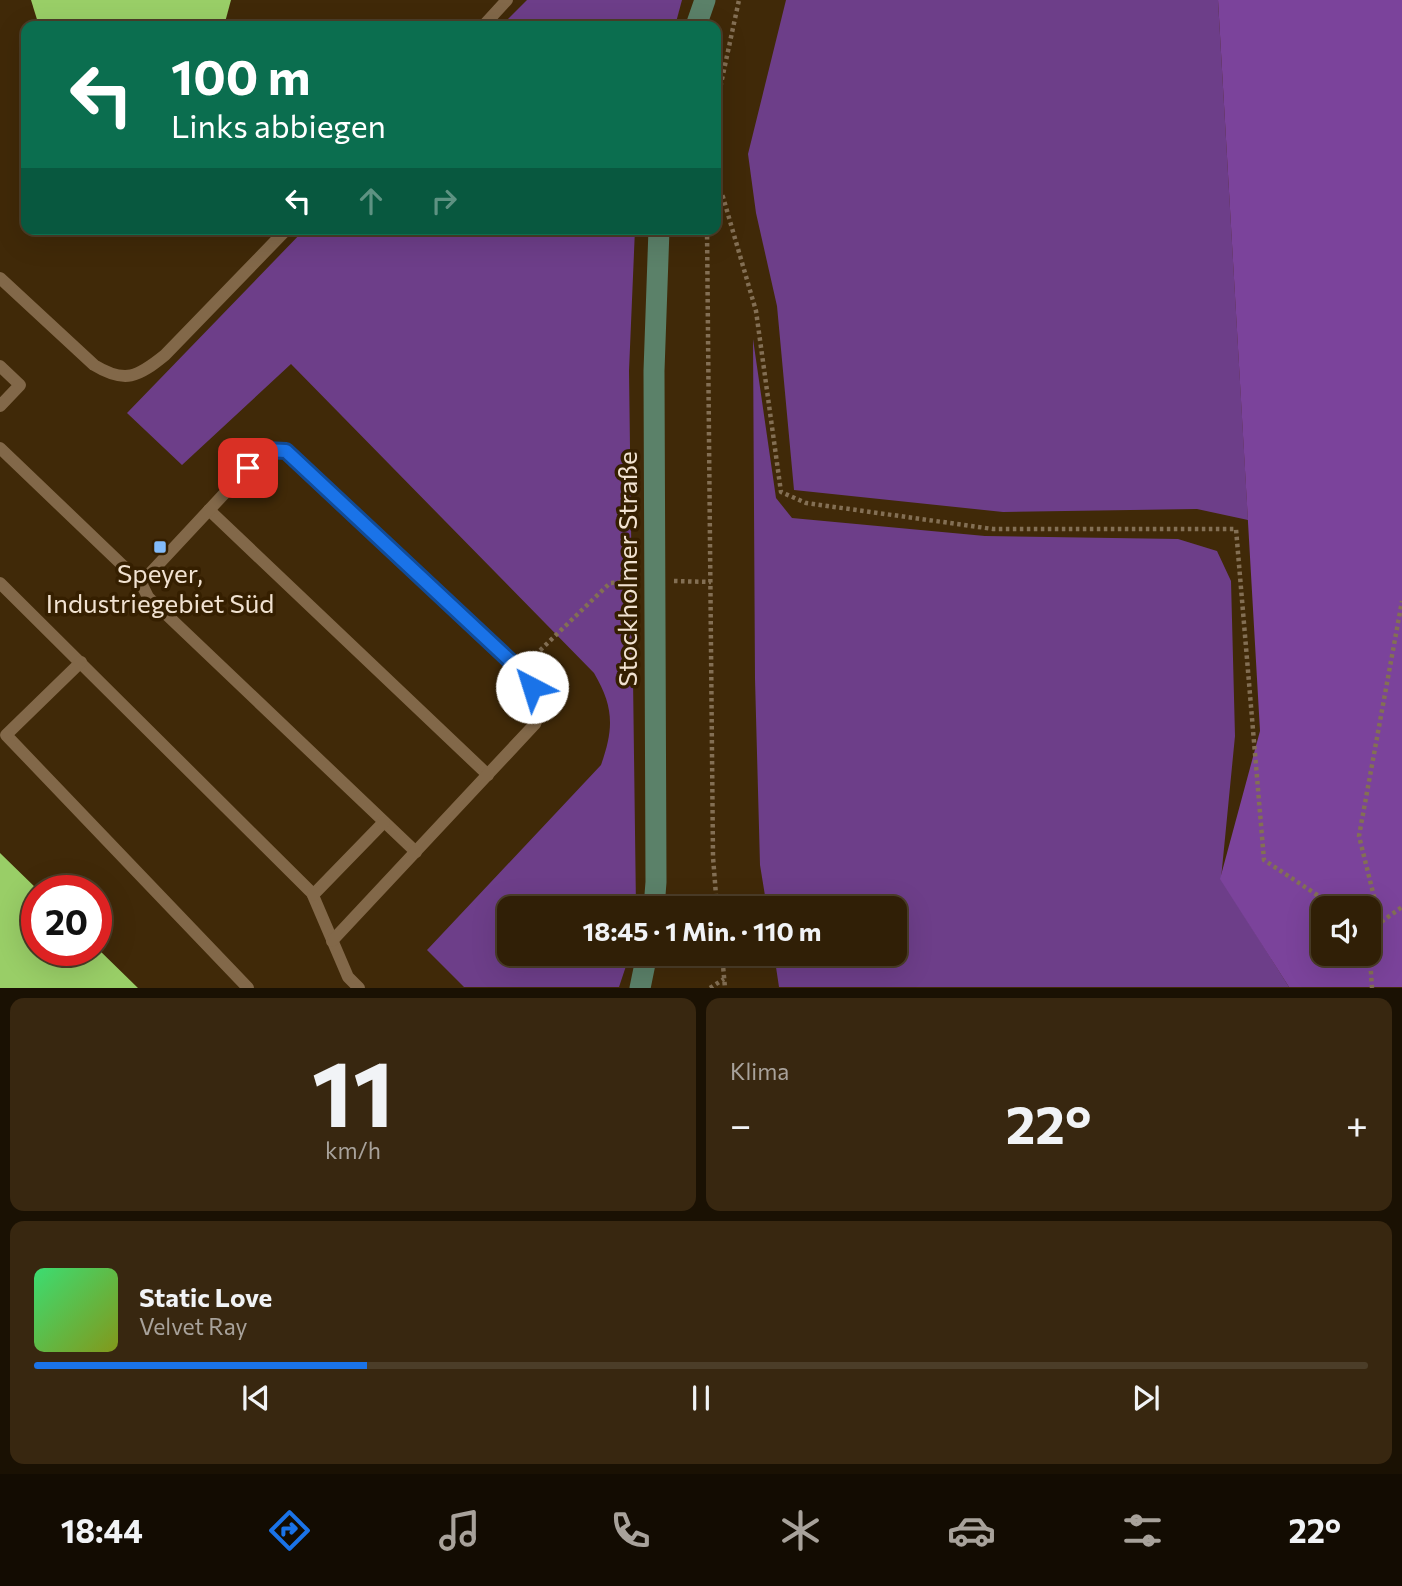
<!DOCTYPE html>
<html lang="de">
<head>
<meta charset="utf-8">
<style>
  :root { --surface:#301f06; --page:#382710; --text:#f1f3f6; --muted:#a8a29b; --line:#4b3d28; --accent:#1a73e8 }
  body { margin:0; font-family:Commissioner,sans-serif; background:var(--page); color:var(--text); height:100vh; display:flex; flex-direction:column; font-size:26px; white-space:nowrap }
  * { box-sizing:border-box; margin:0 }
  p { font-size:23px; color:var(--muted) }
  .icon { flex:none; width:38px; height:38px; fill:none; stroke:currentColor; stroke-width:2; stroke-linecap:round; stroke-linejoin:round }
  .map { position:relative; height:988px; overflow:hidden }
  .side { display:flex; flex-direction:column; gap:10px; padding:10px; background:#1a1103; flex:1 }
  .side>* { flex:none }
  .top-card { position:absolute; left:21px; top:21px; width:700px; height:214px; border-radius:14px; box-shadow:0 7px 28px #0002,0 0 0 2px var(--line); background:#0b6e4f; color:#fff; overflow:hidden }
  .buttons { position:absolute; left:1311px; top:896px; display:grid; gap:14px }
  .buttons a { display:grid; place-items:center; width:70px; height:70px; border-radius:14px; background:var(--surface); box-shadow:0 7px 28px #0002,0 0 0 2px var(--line); font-size:35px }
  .speed { position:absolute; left:21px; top:875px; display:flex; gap:14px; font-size:35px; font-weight:700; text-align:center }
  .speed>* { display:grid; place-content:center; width:91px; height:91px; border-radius:50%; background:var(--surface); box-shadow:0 7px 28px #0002,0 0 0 2px var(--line); line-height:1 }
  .speed .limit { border:10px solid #d22; background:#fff; color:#111 }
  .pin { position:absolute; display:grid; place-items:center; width:60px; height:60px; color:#fff; margin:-30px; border-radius:14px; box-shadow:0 4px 10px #0006 }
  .me { position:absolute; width:77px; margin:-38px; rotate:320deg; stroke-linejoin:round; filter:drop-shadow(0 0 5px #0008) }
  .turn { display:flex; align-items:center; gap:24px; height:147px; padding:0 35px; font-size:32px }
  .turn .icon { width:91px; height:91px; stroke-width:2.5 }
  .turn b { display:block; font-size:49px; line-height:60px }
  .lanes { display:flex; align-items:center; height:66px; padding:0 35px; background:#0003; justify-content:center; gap:35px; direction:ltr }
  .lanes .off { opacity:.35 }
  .big { font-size:52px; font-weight:700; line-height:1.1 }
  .side .card { flex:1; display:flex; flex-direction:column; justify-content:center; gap:10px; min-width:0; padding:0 24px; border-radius:14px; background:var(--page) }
  .side .dial { align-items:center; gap:0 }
  .dial b { font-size:91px; line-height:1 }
  .song { display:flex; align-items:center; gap:21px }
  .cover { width:84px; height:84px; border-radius:10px; background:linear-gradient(135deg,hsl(140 70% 55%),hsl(70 70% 35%)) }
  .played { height:7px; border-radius:4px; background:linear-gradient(90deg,var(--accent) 25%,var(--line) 25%) }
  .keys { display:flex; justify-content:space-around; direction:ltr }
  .heat { display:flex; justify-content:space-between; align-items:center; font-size:38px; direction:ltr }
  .side .tiles { flex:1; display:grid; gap:10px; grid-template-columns:1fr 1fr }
  .card:last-child { grid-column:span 2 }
  .trip { position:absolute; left:497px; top:896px; width:410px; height:70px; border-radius:14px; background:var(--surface); box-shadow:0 7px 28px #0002,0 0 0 2px var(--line); font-weight:700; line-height:70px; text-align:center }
  .tabs { display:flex; height:112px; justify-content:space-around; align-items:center; background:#130c02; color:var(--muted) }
  .tabs .icon { width:49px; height:49px }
  .tabs .selected { color:var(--accent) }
  .tabs b { font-size:32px; color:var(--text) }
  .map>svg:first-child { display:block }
  .green { fill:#6d3e89 }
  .forest { fill:#7b439b; fill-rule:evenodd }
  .building { fill:#99ce67 }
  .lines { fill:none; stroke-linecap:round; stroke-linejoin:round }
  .path { stroke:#836f54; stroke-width:4.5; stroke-dasharray:3.5 3.5; stroke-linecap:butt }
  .lane { stroke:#826849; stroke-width:12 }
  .secondary { stroke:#5b8169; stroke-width:21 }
  .route-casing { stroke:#114b97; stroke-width:18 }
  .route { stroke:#1a73e8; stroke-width:12 }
  .poi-dot { fill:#83bcfb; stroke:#351f00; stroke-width:2.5 }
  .labels { text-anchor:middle; stroke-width:7; stroke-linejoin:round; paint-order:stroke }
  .street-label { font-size:26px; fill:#f1e2d1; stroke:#351f00 }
  .poi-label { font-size:26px; fill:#f1e2d1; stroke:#351f00 }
</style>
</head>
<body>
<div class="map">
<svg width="1402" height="988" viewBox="0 0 1402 988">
  <rect width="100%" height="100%" fill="#402908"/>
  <g class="green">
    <path d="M527 0H682L675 26H501Z"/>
    <path d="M786 0H1218L1248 520 1197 509 1003 512 794 490 777 306 756 213 748 154Z"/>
    <path d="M305 229H635L629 371 636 908H509V954H630L619 987H464L427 950 601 765C614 728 614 707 594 673L291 364 182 465 127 413Z"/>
    <path d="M753 339 776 498 792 518 985 536 1178 539 1217 551 1231 581 1235 736 1221 879 1289 987H779L774 954H894V908H767L760 865 755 679Z"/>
  </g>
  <path class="forest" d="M1218 0H1402V987H1289L1220 879 1260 731ZM1323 908H1368V954H1323Z"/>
  <g class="building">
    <path d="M31 0H231L224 26H39Z"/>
    <path d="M0 853 39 891 37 950H96V947L138 988H0Z"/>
  </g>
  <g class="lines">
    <g class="path">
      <path d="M716 107 739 0"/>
      <path d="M716 183 723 197 756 311 781 492 806 503 993 529H1236L1264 860 1337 908"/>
      <path d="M707 229 713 857 717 908"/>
      <path d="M674 581 711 582"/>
      <path d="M530 660 610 583 634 581"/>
      <path d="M1381 925 1359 836 1402 601"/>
      <path d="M1368 929 1372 988"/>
      <path d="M1370 930 1402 907"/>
      <path d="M722 954 725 988"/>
      <path d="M710 988 724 979"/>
    </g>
    <g class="lane">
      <path d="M484 25 507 0"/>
      <path d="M0 278 94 365C125 384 138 377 165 355L287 229"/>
      <path d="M0 366 20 385 0 406"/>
      <path d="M0 448 141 583 148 597 416 852"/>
      <path d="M209 510 488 775"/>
      <path d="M0 583 312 893 348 977 359 988"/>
      <path d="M141 583 265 450 286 451 520 670 543 703 535 724 332 941"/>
      <path d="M81 662 6 735 248 988"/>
      <path d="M313 895 384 822"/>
    </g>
    <g class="secondary">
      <path d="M696 26 705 0"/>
      <path d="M654 908 656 882 654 371 659 229"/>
      <path d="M640 988 647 954"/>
    </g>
  </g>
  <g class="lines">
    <defs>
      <path id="route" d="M248 468 265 450 286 451 520 670 532 687"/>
    </defs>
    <use href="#route" class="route-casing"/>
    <use href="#route" class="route"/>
  </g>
  <rect class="poi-dot" x="153" y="540" width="14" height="14" rx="3.5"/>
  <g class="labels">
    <g class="street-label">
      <text transform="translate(628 569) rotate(-90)" y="9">Stockholmer Straße</text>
    </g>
    <g class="poi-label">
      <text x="160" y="583">Speyer,<tspan x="160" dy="30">Industriegebiet Süd</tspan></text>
    </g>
  </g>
</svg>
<div class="buttons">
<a><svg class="icon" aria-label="sound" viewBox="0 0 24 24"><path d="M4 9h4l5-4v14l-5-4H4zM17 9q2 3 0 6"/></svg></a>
</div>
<div class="speed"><div class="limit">20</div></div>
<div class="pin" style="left:248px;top:468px;background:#d93025"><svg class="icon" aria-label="arrive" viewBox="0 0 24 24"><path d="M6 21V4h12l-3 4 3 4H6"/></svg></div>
<svg class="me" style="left:532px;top:687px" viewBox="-20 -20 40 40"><circle r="19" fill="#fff"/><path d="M0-13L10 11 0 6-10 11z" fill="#1a73e8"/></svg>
<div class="trip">18:45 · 1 Min. · 110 m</div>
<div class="top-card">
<div class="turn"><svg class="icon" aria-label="left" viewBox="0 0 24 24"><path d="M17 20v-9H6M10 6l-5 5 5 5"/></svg><div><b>100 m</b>Links abbiegen</div></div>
<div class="lanes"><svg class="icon" aria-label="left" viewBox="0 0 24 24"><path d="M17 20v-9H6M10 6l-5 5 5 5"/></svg><svg class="icon off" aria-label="ahead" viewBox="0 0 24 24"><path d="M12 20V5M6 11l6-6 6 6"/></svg><svg class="icon off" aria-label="right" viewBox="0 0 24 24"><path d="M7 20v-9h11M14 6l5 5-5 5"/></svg></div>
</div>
</div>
<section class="side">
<div class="tiles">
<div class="card dial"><b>11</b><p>km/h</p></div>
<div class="card"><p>Klima</p>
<div class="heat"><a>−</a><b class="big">22°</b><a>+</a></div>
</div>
<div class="card">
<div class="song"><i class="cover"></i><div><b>Static Love</b><p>Velvet Ray</p></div></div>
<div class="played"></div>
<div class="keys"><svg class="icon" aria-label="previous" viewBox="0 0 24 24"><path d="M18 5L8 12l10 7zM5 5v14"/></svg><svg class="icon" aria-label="pause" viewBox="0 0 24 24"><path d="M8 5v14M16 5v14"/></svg><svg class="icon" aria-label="next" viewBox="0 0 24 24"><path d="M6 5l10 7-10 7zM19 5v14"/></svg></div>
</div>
</div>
</section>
<nav class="tabs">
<b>18:44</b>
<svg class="icon selected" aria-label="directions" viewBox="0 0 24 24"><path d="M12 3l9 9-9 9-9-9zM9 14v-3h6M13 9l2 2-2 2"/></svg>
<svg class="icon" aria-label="music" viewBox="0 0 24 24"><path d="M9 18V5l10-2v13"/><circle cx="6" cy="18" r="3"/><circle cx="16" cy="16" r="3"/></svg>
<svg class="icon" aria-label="phone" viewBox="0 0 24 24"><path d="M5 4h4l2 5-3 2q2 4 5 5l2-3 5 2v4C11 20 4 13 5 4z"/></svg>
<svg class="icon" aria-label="climate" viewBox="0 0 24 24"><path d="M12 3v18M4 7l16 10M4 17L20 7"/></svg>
<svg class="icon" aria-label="car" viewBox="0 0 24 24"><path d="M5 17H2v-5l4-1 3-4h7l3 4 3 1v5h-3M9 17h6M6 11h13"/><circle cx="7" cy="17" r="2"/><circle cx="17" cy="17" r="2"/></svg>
<svg class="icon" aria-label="filters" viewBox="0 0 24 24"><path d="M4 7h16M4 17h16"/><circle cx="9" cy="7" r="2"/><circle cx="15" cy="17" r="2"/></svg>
<b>22°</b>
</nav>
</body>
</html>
